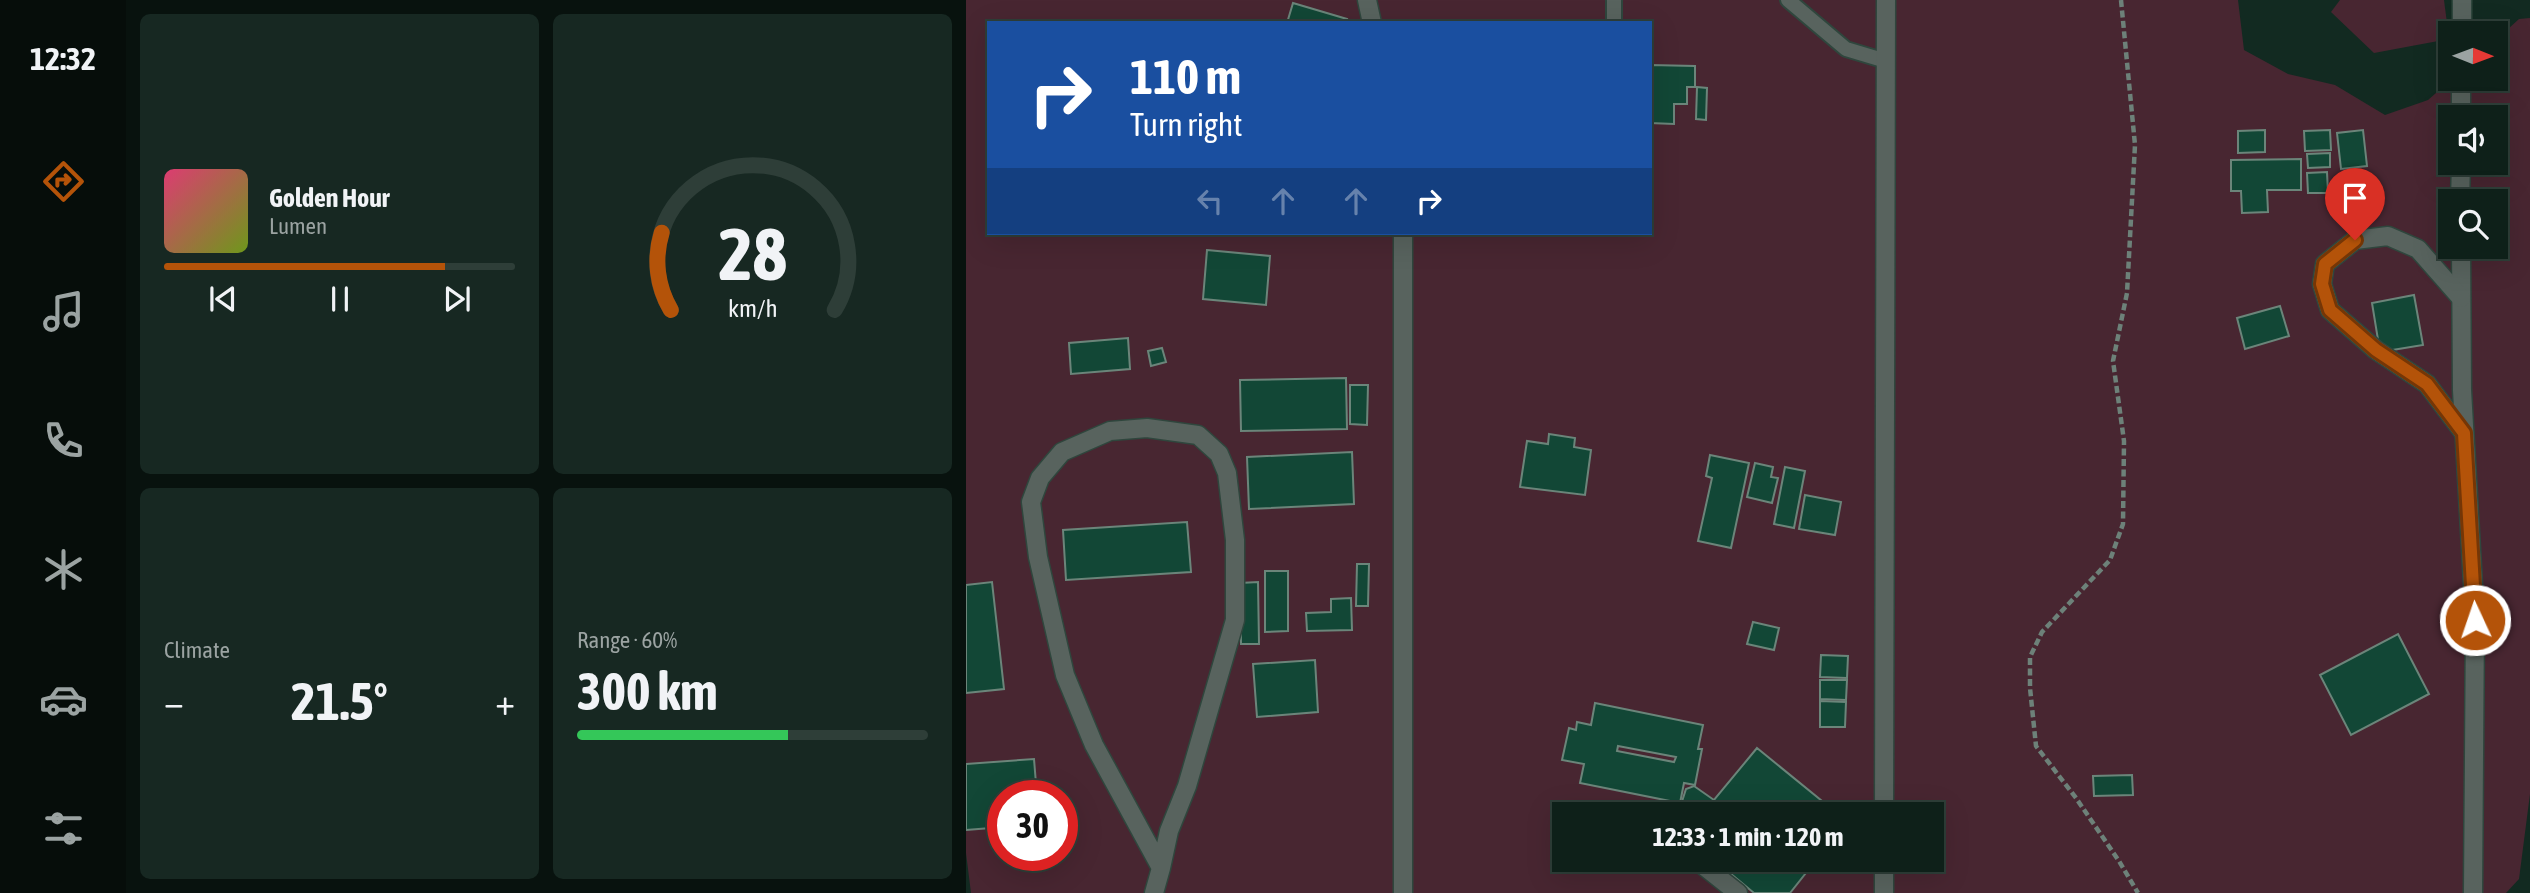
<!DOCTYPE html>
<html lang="en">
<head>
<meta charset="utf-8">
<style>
  :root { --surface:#0e2019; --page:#172822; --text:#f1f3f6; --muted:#9ba3a2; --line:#2e3e38; --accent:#b45309 }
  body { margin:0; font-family:"Asap Condensed",sans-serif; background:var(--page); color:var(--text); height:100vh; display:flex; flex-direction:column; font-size:26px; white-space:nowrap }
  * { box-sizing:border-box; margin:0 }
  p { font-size:23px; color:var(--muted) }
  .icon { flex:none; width:38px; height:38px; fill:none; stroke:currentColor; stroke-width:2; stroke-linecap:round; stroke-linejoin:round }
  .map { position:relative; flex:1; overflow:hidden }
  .drawer { display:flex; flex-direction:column; gap:14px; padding:14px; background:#08120e; width:840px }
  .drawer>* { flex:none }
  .banner { position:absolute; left:21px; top:21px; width:665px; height:214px; border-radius:0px; box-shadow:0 7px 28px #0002,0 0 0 2px var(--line); background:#1a4fa0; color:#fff; overflow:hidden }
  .needle { width:46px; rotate:91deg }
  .tools { position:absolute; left:1472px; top:21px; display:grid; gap:14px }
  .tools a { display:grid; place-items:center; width:70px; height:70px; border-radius:0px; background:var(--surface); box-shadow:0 7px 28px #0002,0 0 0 2px var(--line); font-size:35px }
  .speed { position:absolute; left:21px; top:780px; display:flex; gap:14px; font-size:35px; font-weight:700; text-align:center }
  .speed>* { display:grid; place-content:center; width:91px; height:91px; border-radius:50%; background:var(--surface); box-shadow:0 7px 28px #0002,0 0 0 2px var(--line); line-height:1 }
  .speed .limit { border:10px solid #d22; background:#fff; color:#111 }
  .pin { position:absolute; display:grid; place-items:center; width:60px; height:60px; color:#fff; margin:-72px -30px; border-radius:50% 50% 50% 0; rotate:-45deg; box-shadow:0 0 7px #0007 }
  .pin .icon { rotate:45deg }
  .me { position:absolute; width:77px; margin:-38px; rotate:357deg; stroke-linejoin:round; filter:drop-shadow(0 0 5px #0008) }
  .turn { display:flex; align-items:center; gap:24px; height:147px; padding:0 28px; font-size:32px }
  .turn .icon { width:91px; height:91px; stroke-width:2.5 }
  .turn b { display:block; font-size:49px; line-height:60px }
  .lanes { display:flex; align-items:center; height:66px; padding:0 28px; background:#0003; justify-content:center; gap:35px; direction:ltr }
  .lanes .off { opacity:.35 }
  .big { font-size:52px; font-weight:700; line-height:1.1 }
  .drawer .tile { flex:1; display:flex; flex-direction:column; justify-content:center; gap:10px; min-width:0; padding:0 24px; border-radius:10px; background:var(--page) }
  .drawer .dial { align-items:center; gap:0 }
  .dial svg { height:182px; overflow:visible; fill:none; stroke:var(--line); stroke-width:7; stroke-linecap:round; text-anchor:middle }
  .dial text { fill:var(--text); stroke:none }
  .song { display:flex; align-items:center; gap:21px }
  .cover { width:84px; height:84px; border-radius:10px; background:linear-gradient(135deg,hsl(340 70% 55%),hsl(80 70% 35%)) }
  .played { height:7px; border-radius:4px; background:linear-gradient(90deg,var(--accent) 80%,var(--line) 80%) }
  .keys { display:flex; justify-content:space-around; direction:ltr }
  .heat { display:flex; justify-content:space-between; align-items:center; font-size:38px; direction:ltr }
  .charge { height:10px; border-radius:5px; background:linear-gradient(90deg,#34c759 60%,var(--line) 0) }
  .drawer .tiles { flex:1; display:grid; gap:14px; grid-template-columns:repeat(2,1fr) }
  .trip { position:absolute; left:586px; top:802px; width:392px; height:70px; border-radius:0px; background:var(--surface); box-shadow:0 7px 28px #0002,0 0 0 2px var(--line); font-weight:700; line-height:70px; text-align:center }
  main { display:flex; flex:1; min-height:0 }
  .menu { display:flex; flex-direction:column; width:126px; justify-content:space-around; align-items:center; background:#060d0a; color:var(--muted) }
  .menu .icon { width:49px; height:49px }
  .menu .selected { color:var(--accent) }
  .menu b { font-size:32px; color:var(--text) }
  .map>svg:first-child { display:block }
  .green { fill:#482631; fill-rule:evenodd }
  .building { fill:#124736; stroke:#6b857a; stroke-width:2; fill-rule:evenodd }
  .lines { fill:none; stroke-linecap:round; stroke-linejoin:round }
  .lane-casing { stroke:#2f463d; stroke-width:18 }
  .street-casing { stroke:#2f463d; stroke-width:21 }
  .path { stroke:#6d8179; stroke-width:4.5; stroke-dasharray:7 3.5; stroke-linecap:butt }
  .lane { stroke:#58635e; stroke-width:14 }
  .street { stroke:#58635e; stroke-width:18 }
  .route-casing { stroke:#753606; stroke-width:18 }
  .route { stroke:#b45309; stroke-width:12 }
</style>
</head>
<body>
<main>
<nav class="menu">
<b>12:32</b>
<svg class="icon selected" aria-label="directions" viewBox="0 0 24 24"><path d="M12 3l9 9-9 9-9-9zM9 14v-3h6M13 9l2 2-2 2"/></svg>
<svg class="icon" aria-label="music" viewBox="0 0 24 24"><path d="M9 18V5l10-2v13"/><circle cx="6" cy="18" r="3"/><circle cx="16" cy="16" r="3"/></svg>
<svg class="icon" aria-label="phone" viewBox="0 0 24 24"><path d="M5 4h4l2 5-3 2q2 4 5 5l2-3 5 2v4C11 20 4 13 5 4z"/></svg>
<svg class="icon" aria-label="climate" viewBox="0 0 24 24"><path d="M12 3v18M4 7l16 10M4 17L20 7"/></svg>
<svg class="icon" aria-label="car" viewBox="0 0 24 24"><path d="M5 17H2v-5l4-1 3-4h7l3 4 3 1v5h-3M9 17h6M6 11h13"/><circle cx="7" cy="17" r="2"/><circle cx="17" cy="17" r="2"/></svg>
<svg class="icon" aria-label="filters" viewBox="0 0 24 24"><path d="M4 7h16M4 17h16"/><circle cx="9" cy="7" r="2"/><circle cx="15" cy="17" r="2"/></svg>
</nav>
<section class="drawer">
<div class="tiles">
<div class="tile">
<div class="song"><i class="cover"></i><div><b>Golden Hour</b><p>Lumen</p></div></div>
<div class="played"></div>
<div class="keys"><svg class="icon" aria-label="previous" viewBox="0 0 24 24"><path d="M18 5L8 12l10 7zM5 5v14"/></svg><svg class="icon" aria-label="pause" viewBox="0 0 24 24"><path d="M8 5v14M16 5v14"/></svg><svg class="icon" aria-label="next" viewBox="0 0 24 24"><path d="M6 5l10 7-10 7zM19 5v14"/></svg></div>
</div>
<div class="tile dial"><svg viewBox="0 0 100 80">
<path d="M14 69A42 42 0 1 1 86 69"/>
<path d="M14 69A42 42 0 0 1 10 35" stroke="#b45309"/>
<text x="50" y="56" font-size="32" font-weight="700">28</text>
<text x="50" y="72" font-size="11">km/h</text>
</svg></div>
<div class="tile"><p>Climate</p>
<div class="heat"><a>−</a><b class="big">21.5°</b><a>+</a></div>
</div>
<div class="tile"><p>Range · 60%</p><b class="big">300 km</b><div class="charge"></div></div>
</div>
</section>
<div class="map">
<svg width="1564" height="893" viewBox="0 0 1564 893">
  <rect width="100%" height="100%" fill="#122a21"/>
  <g class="green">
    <path d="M0 0H1272L1278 50 1322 74 1369 85 1419 115 1462 100 1486 79H1530V40L1553 19 1564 18V794L1553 879 1540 893H5L0 853ZM23 23H684V233H23ZM1484 117H1530V163H1484ZM1484 201H1530V247H1484ZM37 796H96V856H37ZM598 814H966V859H598Z"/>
    <path d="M1374 0H1478L1483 39 1408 53 1365 12Z"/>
  </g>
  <g class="building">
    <path d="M327 3 381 19 380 23H321Z"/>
    <path d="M684 65 729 66V87H721V104H708V124L684 123Z"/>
    <path d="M731 87 741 88 740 120 730 119Z"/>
    <path d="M1299 130V152L1272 153V131Z"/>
    <path d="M1364 130 1365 150 1339 151 1338 131Z"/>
    <path d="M1397 130 1401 166 1375 169 1371 133Z"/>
    <path d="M1364 153V167L1342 168 1341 154Z"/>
    <path d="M1335 159V190H1301L1302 212 1276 213 1275 191H1265V160Z"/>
    <path d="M1361 172 1362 193H1342L1341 173Z"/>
    <path d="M241 250 304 256 300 305 237 299Z"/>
    <path d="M1448 295 1457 345 1414 352 1406 303Z"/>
    <path d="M1314 306 1323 336 1279 349 1271 318Z"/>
    <path d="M162 338 164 369 105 374 103 343Z"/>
    <path d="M196 348 200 362 185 366 182 351Z"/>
    <path d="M380 378 381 429 275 431 274 380Z"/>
    <path d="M384 385H402L401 425 384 424Z"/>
    <path d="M583 434 609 438 608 447 625 450 619 495 554 487 561 441 582 444Z"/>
    <path d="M386 452 388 504 283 509 281 457Z"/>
    <path d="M744 455 783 463 765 548 732 541 746 478 740 476Z"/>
    <path d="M789 463 807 467 805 477 812 478 806 503 781 497Z"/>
    <path d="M819 467 839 471 828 528 808 524Z"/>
    <path d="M839 495 875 502 869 535 833 529Z"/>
    <path d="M221 522 225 572 100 580 97 530Z"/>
    <path d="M391 564H403L402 606H390Z"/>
    <path d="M299 571H322V631L299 632Z"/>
    <path d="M26 582 38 689 0 693V585Z"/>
    <path d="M292 582 293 644H275L274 583Z"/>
    <path d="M385 598 386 630 341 631 340 613 365 612V599Z"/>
    <path d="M787 622 813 628 808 650 781 644Z"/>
    <path d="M1432 634 1463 694 1385 735 1354 675Z"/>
    <path d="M855 655 882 656 881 678 854 677Z"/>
    <path d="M349 660 352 712 291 717 287 664Z"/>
    <path d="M854 680H881L880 700 854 699Z"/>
    <path d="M854 701 880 702 879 727H854Z"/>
    <path d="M629 703 737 725 732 749H736L729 785 718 783 714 803 614 783 618 764 596 760 603 728 610 730 611 722 625 725ZM652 746 710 757 708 762 651 751Z"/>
    <path d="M791 748 872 814H811L797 802 787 814H712L720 789 728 786 748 800Z"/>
    <path d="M68 759 71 796H37V827L0 830V764Z"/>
    <path d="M1166 775 1167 795 1128 796 1127 776Z"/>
    <path d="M747 859H801L805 862 807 859H851L824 893H788Z"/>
  </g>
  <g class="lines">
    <defs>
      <g id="lane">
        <path d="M648 0V23"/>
        <path d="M822 0 880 49 920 61"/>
      </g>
      <g id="street">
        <path d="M401 0 406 23"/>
        <path d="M1496 33V0"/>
        <path d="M1495 117V79"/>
        <path d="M1494 201 1495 163"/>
        <path d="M437 233V893"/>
        <path d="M1495 247 1496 390 1509 620 1507 893"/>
        <path d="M1495 298 1452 249 1422 236 1389 240 1359 264 1356 284 1364 310 1410 350 1461 384 1498 433"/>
        <path d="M918 814 920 0"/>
        <path d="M729 859 772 893"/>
        <path d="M188 893 195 868 203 831 221 786 269 620V540L261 473 253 454 232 435 181 428 144 431 96 452 74 478 65 502 72 557 99 675 128 745 195 868"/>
        <path d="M918 893V859"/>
      </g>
    </defs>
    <use href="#lane" class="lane-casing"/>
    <use href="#street" class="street-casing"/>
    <path class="path" d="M1155 0 1169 145 1161 293 1147 361 1158 441 1157 524 1144 560 1076 632 1064 657V688L1070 746 1110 798 1153 861 1172 893"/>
    <use href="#lane" class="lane"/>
    <use href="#street" class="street"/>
  </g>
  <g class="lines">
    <defs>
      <path id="route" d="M1389 240 1359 264 1356 284 1364 310 1410 350 1461 384 1498 433 1509 620"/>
    </defs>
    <use href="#route" class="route-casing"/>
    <use href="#route" class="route"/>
  </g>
</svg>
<div class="tools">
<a><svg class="needle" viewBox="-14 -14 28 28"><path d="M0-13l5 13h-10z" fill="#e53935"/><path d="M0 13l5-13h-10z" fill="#9ba3a2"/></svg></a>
<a><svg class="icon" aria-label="sound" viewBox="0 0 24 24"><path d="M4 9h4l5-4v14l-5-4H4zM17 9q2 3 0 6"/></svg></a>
<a><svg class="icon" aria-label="search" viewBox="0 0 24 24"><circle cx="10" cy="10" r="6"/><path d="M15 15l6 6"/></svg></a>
</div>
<div class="speed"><div class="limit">30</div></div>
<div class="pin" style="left:1389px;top:240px;background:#d93025"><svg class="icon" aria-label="arrive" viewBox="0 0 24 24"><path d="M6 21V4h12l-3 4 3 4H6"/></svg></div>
<svg class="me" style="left:1509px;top:620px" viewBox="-20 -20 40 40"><circle r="17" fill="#b45309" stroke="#fff" stroke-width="3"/><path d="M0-11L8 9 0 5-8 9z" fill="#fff"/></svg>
<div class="trip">12:33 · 1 min · 120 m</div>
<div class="banner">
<div class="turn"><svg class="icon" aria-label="right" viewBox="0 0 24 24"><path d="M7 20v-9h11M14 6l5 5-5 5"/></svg><div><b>110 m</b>Turn right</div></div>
<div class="lanes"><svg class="icon off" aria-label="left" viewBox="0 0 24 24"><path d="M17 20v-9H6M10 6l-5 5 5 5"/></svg><svg class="icon off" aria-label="ahead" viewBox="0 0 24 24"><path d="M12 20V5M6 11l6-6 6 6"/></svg><svg class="icon off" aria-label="ahead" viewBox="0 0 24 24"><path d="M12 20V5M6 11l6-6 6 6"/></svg><svg class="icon" aria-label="right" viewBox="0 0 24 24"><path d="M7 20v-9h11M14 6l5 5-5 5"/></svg></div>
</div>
</div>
</main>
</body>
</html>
